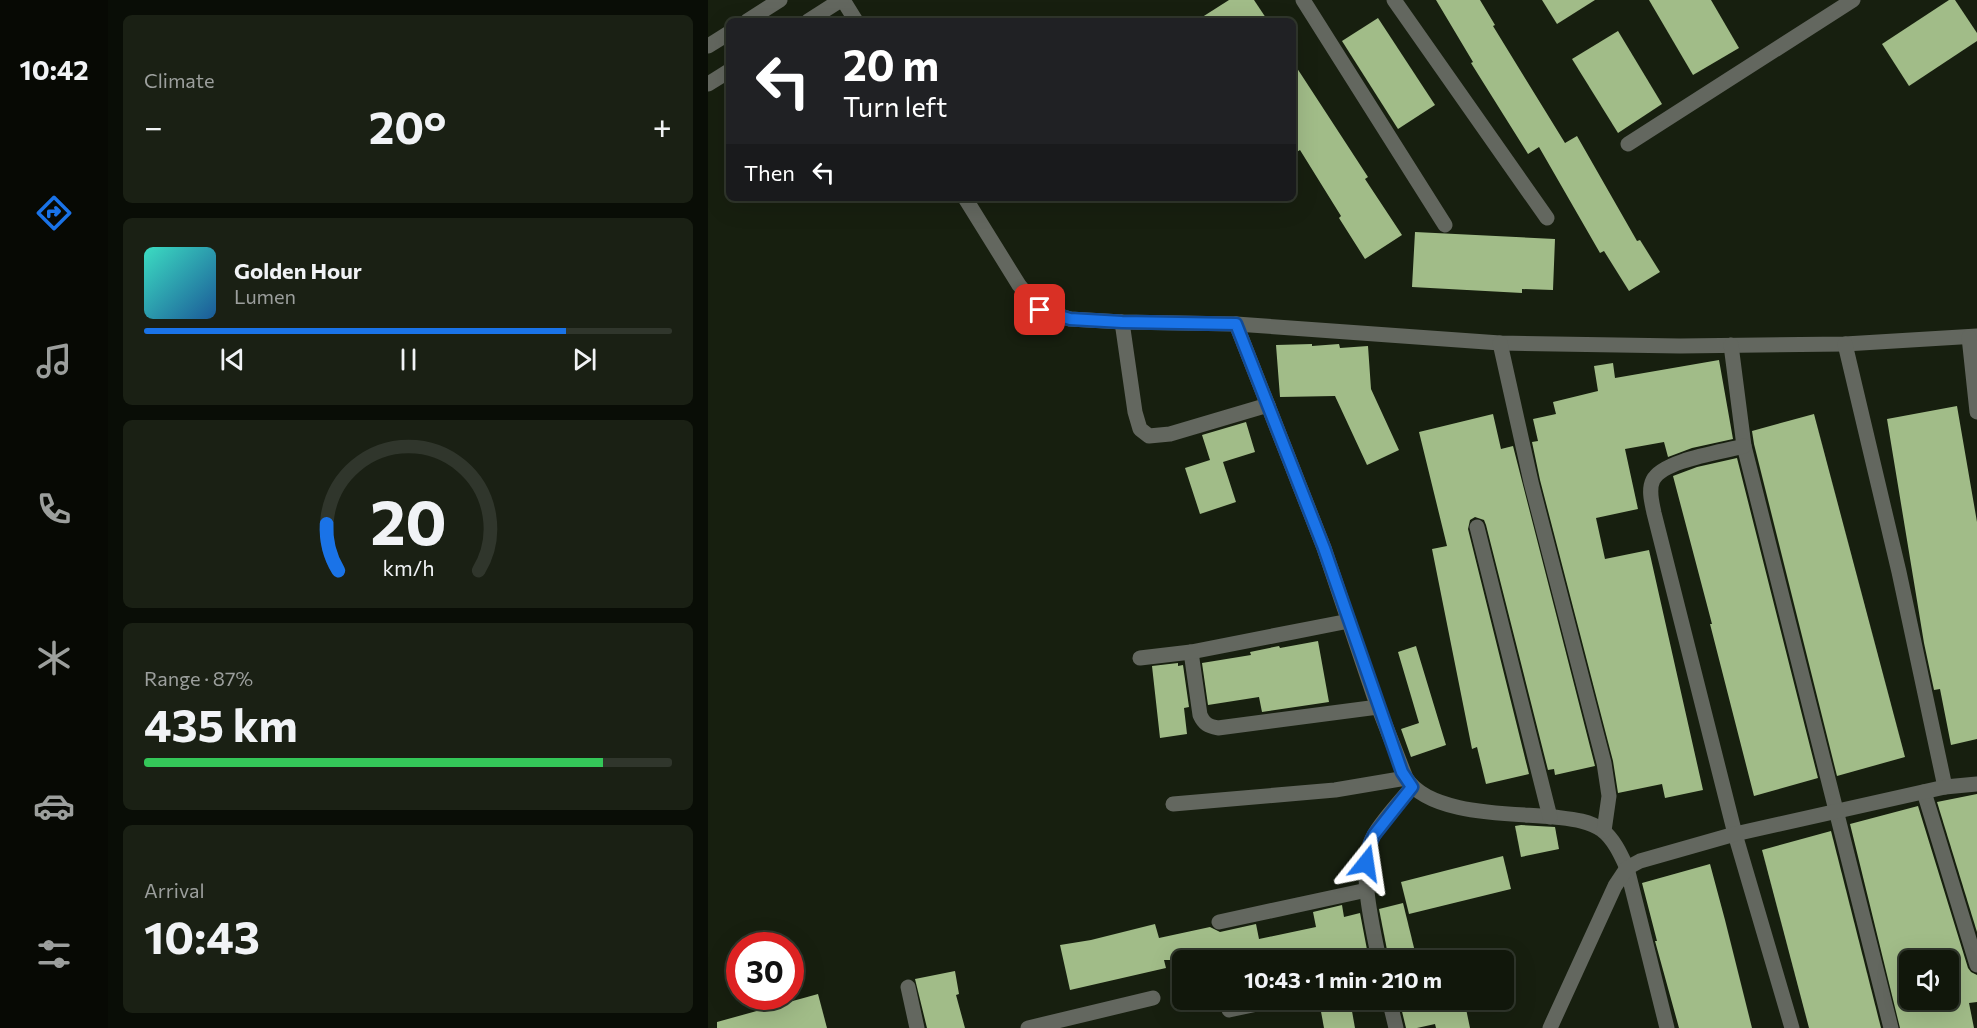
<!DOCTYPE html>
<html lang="en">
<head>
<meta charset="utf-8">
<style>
  :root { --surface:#11170b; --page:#1a2014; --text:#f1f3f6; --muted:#9c9f9d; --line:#30362c; --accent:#1a73e8 }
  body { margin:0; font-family:Commissioner,sans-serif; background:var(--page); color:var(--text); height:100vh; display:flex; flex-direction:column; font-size:22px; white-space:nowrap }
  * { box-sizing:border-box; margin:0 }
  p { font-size:20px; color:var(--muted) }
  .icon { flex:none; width:33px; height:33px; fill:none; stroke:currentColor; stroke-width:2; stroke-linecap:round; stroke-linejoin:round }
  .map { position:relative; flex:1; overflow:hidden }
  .drawer { display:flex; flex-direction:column; gap:15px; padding:15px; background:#090d06; width:600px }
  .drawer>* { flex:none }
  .hud { position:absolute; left:18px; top:18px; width:570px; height:183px; border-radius:9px; box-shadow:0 6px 24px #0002,0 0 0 2px var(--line); background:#202124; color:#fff; overflow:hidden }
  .buttons { position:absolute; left:1191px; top:950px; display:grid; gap:12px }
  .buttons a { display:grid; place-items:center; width:60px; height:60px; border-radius:9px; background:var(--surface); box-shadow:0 6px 24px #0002,0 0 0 2px var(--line); font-size:30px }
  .speed { position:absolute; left:18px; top:932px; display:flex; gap:12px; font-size:30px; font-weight:700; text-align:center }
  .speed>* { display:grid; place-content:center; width:78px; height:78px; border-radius:50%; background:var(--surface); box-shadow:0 6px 24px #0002,0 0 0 2px var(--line); line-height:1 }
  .speed .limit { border:9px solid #d22; background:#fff; color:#111 }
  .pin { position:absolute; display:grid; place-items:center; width:51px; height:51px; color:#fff; margin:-26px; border-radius:12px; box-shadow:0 3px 9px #0006 }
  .me { position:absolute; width:66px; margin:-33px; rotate:15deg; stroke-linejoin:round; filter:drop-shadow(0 0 4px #0008) }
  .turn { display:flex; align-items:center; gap:21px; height:126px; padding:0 18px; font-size:27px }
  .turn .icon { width:78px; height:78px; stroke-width:2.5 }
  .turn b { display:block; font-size:42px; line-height:51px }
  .then { display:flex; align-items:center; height:57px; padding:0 18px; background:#0003; gap:12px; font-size:22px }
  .big { font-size:45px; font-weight:700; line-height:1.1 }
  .drawer .card { flex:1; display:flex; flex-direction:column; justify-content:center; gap:9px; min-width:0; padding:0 21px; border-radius:9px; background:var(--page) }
  .drawer .dial { align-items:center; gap:0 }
  .dial svg { height:156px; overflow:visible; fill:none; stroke:var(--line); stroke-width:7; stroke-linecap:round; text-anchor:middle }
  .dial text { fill:var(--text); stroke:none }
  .song { display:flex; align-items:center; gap:18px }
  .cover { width:72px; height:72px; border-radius:9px; background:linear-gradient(135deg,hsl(170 70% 55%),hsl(210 70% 35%)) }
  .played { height:6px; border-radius:3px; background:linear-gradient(90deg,var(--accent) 80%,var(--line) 80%) }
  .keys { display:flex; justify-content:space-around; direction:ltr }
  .heat { display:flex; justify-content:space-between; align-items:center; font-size:33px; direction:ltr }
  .charge { height:9px; border-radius:4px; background:linear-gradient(90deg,#34c759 87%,var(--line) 0) }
  .trip { position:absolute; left:464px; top:950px; width:342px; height:60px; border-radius:9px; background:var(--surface); box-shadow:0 6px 24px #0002,0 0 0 2px var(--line); font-weight:700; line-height:60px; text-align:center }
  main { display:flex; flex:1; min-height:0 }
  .menu { display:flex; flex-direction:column; width:108px; justify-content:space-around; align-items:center; background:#070904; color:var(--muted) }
  .menu .icon { width:42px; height:42px }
  .menu .active { color:var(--accent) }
  .menu b { font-size:27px; color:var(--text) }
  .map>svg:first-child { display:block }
  .building { fill:#a1bc88; fill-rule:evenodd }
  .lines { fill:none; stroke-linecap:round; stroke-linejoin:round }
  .lane { stroke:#63675f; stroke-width:15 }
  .street { stroke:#63675f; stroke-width:15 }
  .route-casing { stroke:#114b97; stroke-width:15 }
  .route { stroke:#1a73e8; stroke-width:10 }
</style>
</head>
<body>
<main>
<nav class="menu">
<b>10:42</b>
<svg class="icon active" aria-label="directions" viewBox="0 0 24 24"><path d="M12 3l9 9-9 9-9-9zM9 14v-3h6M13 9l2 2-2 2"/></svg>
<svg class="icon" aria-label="music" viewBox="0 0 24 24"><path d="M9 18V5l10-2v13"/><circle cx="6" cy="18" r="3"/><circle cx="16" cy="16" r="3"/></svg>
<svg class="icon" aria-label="phone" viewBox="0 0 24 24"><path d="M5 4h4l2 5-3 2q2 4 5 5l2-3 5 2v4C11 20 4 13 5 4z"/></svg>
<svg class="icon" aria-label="climate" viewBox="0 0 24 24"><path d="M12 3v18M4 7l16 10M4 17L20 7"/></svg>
<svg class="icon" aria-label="car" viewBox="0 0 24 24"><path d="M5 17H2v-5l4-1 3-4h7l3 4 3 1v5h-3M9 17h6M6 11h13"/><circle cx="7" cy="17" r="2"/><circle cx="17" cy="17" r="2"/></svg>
<svg class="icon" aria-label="filters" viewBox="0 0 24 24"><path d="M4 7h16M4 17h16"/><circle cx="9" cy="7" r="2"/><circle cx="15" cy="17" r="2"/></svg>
</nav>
<section class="drawer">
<div class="card"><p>Climate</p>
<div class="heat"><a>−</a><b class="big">20°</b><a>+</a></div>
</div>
<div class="card">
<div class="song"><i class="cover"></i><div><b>Golden Hour</b><p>Lumen</p></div></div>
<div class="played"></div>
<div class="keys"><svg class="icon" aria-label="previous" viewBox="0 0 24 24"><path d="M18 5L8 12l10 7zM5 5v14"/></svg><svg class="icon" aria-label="pause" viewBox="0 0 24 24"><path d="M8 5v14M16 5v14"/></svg><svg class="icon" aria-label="next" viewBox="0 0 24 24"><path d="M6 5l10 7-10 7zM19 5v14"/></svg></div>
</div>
<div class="card dial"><svg viewBox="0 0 100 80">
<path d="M14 69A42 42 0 1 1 86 69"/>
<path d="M14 69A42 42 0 0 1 8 45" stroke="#1a73e8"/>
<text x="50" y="56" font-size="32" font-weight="700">20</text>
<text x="50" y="72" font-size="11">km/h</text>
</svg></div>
<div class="card"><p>Range · 87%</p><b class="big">435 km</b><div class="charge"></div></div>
<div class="card"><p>Arrival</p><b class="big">10:43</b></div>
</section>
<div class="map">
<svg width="1269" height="1028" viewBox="0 0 1269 1028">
  <rect width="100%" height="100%" fill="#171f0f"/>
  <g class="building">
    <path d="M521 0H546L560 21H488Z"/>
    <path d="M728 0H772L787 25 785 26 857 143 869 136 929 241 932 240 952 272 921 291 896 251 892 253 831 147 820 154 763 63 765 62Z"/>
    <path d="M834 0H887L849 24Z"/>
    <path d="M941 0H1003L1031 48 985 75Z"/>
    <path d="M1241 0H1247L1269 33V41L1201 86 1174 44Z"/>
    <path d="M670 18 727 105 690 129 634 41Z"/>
    <path d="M910 31 954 104 910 133 864 59Z"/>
    <path d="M585 62 660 177 657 179 694 235 657 259 631 218 633 216 592 150 585 154Z"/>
    <path d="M707 232 847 239 845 290 814 289V293L704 287Z"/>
    <path d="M604 344V346L631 344 632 348 660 346 663 389 691 450 659 465 627 396 572 397 568 345Z"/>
    <path d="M1011 360 1025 439 984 448 960 457 956 442 917 449 930 509 888 518 897 559 941 550 995 790 957 798 954 784 910 793 905 761 832 480 824 442 830 441 825 419 848 414 845 402 890 391 886 366 905 363 907 378Z"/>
    <path d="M1249 406 1269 522V739L1243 745 1232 689 1226 690 1216 643 1179 419Z"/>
    <path d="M785 414 793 449 805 446 887 766 847 775 846 769 840 770 778 525 776 520 767 517 762 520 760 529 821 774 778 784 769 747 764 749 724 549 739 546 711 432Z"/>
    <path d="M1106 414 1197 757 1129 776 1046 444 1044 431Z"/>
    <path d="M538 422 547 452 515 462 528 502 492 514 477 468 502 460 494 435Z"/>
    <path d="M1029 458 1110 778 1046 796 1002 624H1004L965 476 989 467Z"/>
    <path d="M610 641 621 702 554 712 551 697 500 705 494 663 543 655 542 652 571 646 572 648Z"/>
    <path d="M708 646 738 745 703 757 693 729 711 723 690 652Z"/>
    <path d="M470 663V666L475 665 481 707 476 708 479 734 452 738 444 666Z"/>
    <path d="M1269 794V932L1229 802Z"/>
    <path d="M1210 806 1260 968 1263 972 1269 975V1002L1261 1003 1266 1028H1192L1142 824ZM1202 960H1240V999H1202Z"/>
    <path d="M813 825 847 827 851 849 813 857 807 826Z"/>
    <path d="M1123 831 1173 1028H1101L1054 850Z"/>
    <path d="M795 856 803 889 701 914 693 882Z"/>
    <path d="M1002 864 1017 920 1044 1028H971L947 941H949L934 883Z"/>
    <path d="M695 903 709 960H681L671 909Z"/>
    <path d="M634 905 636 917 652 913 661 960H456L458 968 362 990 352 945 383 940 447 924 451 938 502 927 512 932 548 924 551 939 608 927 605 912Z"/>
    <path d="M247 971 251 994 248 995 257 1028H219L207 979Z"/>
    <path d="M110 994 119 1028H9V1022Z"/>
    <path d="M691 999H756L762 1028H728L727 1024 709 1028H698Z"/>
    <path d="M642 1000 647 1028H616L612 1006Z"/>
  </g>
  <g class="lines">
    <g class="lane">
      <path d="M595 0 737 225"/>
      <path d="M686 0 839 218"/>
    </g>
    <g class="street">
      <path d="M135 0 148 21"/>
      <path d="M39 21 72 0"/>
      <path d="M100 21 133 0"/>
      <path d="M0 46 21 33"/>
      <path d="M0 84 21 71"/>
      <path d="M920 144 1145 0"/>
      <path d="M257 198 311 285 332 310 362 319 414 322 528 324 792 343 972 346 1137 344 1269 336"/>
      <path d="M414 322 427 412 432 429 441 436 462 434 560 405"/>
      <path d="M528 324 616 548 666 696 698 778C722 816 805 813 846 817 862 819 880 820 894 830 906 839 913 855 919 868L959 1028"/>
      <path d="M1261 337 1269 412"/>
      <path d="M792 343 823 482 896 763 901 796 896 831"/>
      <path d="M1137 344 1191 572 1237 787"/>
      <path d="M1023 345 1036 446 1183 1028"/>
      <path d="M1036 446C1015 452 955 460 945 480 940 490 944 503 946 513L1027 834 1084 1028"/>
      <path d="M769 527 842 817"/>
      <path d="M483 652 492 715C496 724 500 726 510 728L670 707"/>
      <path d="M432 658 483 652 641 621"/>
      <path d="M1216 792 1269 965"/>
      <path d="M465 804 627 790 698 778"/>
      <path d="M511 922 659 890"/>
      <path d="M671 960C665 927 648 865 666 835 676 818 691 803 704 787"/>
      <path d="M200 987 209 1028"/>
      <path d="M681 999 688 1028"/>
      <path d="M521 1010 572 999"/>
      <path d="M320 1028 445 998"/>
      <path d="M842 1028 907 886 919 868 932 861 1027 834 1237 787 1269 784"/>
    </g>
  </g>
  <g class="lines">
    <defs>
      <path id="route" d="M332 310 362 319 414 322 528 324 616 548 694 772 704 787 666 835 662 844 658 863"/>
    </defs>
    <use href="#route" class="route-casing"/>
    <use href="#route" class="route"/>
  </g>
</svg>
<div class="buttons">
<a><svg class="icon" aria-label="sound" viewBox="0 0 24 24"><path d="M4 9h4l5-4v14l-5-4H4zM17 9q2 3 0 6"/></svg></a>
</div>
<div class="speed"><div class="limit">30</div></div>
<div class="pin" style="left:332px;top:310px;background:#d93025"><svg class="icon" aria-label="arrive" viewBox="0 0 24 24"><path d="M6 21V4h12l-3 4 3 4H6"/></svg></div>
<svg class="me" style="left:658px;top:863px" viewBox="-20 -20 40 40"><path d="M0-17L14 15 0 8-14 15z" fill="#1a73e8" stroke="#fff" stroke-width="4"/></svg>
<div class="trip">10:43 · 1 min · 210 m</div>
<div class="hud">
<div class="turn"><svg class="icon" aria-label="left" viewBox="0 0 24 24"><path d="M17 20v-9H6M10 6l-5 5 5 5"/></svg><div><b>20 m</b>Turn left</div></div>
<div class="then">Then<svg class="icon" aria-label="left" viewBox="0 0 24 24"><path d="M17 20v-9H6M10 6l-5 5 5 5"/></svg></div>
</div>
</div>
</main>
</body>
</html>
